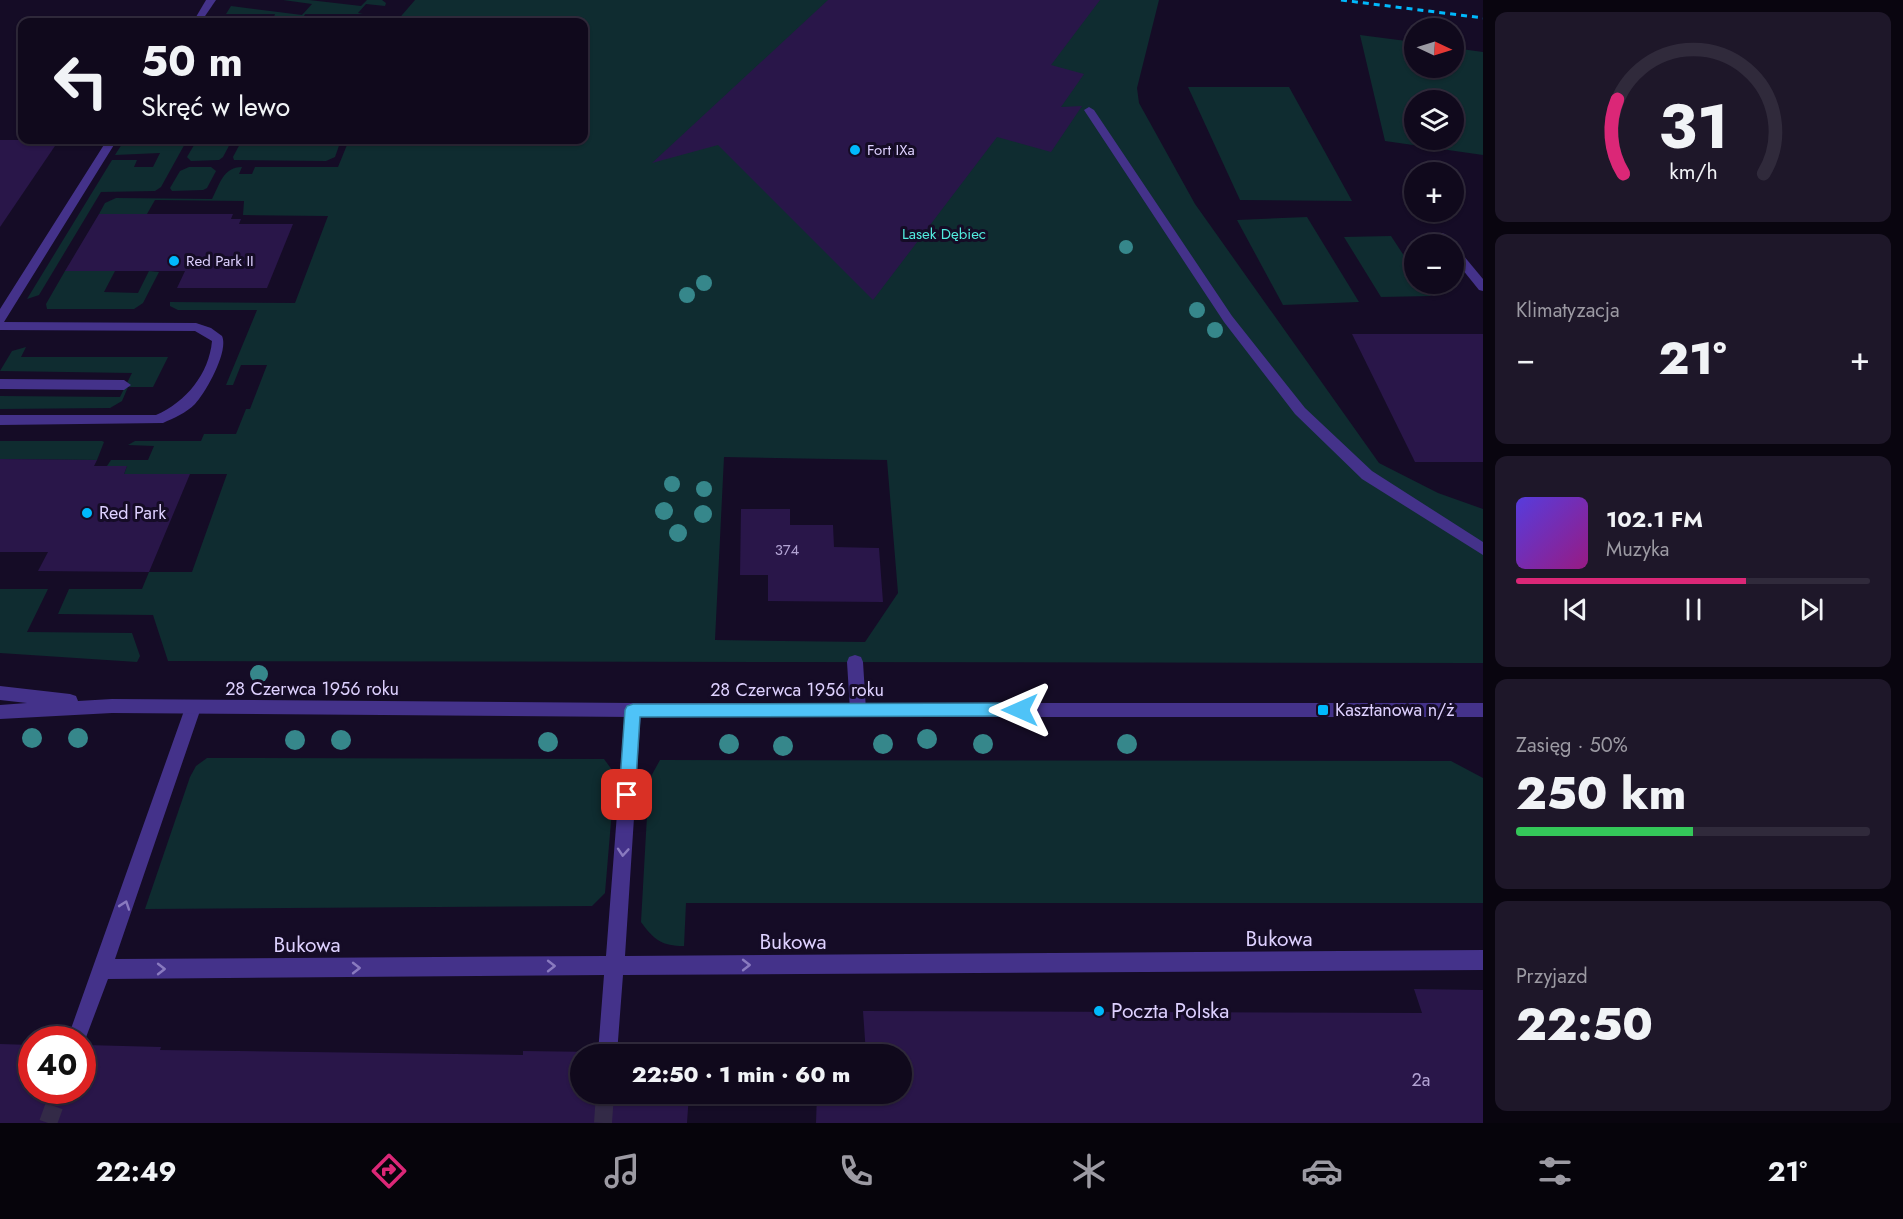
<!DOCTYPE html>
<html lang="pl">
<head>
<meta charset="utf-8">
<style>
  :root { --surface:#10091c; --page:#1e1729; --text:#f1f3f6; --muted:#9c9aa3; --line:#302a3b; --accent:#db2777 }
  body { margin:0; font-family:Jost,sans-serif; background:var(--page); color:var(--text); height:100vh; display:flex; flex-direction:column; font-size:22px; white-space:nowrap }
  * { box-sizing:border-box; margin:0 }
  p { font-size:20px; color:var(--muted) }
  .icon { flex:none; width:33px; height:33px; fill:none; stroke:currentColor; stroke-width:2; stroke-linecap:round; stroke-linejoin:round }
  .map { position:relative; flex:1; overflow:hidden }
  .side { display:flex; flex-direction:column; gap:12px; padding:12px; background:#09050f; width:420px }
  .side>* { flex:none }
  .top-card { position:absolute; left:18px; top:18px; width:570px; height:126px; border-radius:12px; box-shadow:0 2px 4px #0004,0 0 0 2px var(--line); background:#10091c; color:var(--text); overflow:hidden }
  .needle { width:39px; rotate:94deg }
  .controls { position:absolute; left:1404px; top:18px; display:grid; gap:12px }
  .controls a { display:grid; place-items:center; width:60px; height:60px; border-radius:50%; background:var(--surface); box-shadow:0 2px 4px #0004,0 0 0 2px var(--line); font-size:30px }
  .speed { position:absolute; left:18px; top:1026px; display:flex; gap:12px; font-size:30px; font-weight:700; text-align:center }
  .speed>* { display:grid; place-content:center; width:78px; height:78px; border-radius:50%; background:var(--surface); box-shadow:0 2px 4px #0004,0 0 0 2px var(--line); line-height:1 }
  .speed .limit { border:9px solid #d22; background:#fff; color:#111 }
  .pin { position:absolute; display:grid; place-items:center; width:51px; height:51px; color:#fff; margin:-26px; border-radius:12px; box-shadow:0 3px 9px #0006 }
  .me { position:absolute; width:66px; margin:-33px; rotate:270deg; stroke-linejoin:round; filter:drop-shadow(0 0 4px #0008) }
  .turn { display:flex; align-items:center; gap:21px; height:126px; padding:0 24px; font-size:27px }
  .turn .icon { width:78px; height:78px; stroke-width:2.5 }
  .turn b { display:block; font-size:42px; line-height:51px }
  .big { font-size:45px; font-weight:800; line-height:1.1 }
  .side .widget { flex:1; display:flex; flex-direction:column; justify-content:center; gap:9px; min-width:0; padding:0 21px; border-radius:12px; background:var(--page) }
  .side .dial { align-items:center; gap:0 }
  .dial svg { height:156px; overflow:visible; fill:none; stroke:var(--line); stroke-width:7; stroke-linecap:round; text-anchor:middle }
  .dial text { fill:var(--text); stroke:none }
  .song { display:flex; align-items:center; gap:18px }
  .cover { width:72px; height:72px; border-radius:9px; background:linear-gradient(135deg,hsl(250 70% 55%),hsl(310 70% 35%)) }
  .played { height:6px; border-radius:3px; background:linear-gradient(90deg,var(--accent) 65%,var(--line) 65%) }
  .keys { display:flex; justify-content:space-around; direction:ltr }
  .heat { display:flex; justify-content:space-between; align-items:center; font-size:33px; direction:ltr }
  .charge { height:9px; border-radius:4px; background:linear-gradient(90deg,#34c759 50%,var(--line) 0) }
  .trip { position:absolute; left:570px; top:1044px; width:342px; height:60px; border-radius:30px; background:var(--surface); box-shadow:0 2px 4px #0004,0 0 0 2px var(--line); font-weight:800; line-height:60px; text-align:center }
  .menu { display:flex; height:96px; justify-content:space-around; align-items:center; background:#06040b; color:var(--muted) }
  .menu .icon { width:42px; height:42px }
  .menu .current { color:var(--accent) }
  .menu b { font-size:27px; color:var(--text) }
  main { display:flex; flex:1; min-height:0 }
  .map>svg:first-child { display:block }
  .green { fill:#0f2c30; fill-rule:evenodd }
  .building { fill:#291649 }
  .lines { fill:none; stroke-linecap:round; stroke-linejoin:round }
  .minor-tunnel { stroke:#332a47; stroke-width:18; stroke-dasharray:18 9; stroke-linecap:butt }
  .service { fill:#44328a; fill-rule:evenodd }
  .minor { fill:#44328a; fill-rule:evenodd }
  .tertiary { fill:#44328a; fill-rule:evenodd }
  .rail { stroke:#00b9fc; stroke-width:3; stroke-dasharray:6 5; stroke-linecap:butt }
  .tree { fill:#36878b }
  .oneway { stroke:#897abf }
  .route { fill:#4fc3f7; stroke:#337fa1; stroke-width:1.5 }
  .poi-dot { fill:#00b9fc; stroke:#150c26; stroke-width:2 }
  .labels { text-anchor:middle; stroke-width:6; stroke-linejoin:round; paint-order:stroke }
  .far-poi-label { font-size:15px; fill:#ded1ff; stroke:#150c26; text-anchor:start }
  .far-park-label { font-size:15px; fill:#51ebde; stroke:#150c26 }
  .number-label { font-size:15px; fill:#b1a2d2 }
  .poi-label { font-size:18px; fill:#ded1ff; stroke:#150c26; text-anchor:start }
  .street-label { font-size:18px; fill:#ded1ff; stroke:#150c26 }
  .near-number-label { font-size:18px; fill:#b1a2d2 }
  .near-street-label { font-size:21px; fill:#ded1ff; stroke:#150c26 }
  .near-poi-label { font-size:21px; fill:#ded1ff; stroke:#150c26; text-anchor:start }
</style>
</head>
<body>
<main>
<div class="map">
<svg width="1483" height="1123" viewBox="0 0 1483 1123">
  <rect width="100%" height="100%" fill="#150c26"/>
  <g class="green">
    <path d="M283 0H309L361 6 367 0H382L386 3 385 6 366 4 358 13 363 14H305L302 20H273L275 14H226L231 6 302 15 312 4Z"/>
    <path d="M415 0H1159L1137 88 1139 103 1195 204 1379 463 1438 493 1483 509V663L168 661 153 615 58 614 69 589H142L149 572H192L227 474H124L127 466H107L111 460H148L154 446 128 445 135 441H201L204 434H236L246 409H250L267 365H241L233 385H226L257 310H178L170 306V302L295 303 328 216 243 215 244 201 155 200 147 214H99L105 203 116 198 212 199C220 184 223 167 242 167L239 174H252L255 167H338L349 140H584V22H396ZM724 457 887 460 898 593 865 642 715 640Z"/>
    <path d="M1360 35 1414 42V68H1454V48L1483 52V155L1385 141ZM1414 100H1454V140H1414Z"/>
    <path d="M1188 87H1289L1352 201 1240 200Z"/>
    <path d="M148 140H187L161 187 155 191 101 192 39 295 27 299 112 160H137L134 167H153L160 153 115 155 122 144H145Z"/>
    <path d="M197 140H232L223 157 219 160 191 161 187 157Z"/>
    <path d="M242 140H341L335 157 326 161 234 160 233 157Z"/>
    <path d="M189 167H211L216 171 207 188 203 190 172 191 170 188 180 171Z"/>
    <path d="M1307 217 1359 302 1283 305 1237 220Z"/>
    <path d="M1391 236 1414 271V284H1423L1431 296 1381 297 1344 237Z"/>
    <path d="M65 271H115L104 292 138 293 149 271 159 272 143 303 134 309H47L46 304Z"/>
    <path d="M26 347 21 357H168L153 387H128L122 401 110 408 0 409V396L120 397 132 373 0 371 12 351Z"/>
    <path d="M0 441H102L104 442 97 460 0 459Z"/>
    <path d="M0 589H48L27 632 132 633 140 656 137 662 0 653Z"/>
    <path d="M207 758 604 759 615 774 605 893 592 906 145 909 190 777 196 766Z"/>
    <path d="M660 760 1451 761 1483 778V903H686L684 946C662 946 654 940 641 922L649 780Z"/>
  </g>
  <g class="building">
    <path d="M828 0H1100L1051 65 1084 74 1061 107 1082 106 1051 152 997 137 873 300 718 145 652 163Z"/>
    <path d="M0 140H59L0 227Z"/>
    <path d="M99 214H233L231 219H241L239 224H293L267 288H177L185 271H65Z"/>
    <path d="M1352 334H1483V462H1415Z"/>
    <path d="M0 459 97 460 94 466H127L124 474H190L149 572 38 571 48 552H0Z"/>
    <path d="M741 509H790V525H833L834 547 879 548 883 602 768 601V575H740Z"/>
    <path d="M1414 989 1483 990V1123H816L817 1094H902V1054H866L863 1011 1422 1013Z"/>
    <path d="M0 1044 32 1045V1090H82V1050L86 1045 161 1047 160 1050 523 1055V1051L596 1052V1054H580V1094H689L687 1123H0Z"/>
  </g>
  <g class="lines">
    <g class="minor-tunnel">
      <path d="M48 1123 60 1090"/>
      <path d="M603 1123 605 1094"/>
    </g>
    <g class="service">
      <path d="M206 0H216L201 22H193Z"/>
      <path d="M1089 107 1094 110 1232 316 1305 408 1372 471 1483 542V555L1362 479 1295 414 1224 322 1084 110Z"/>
      <path d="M107 140H117L4 322 196 323 211 328 222 336C229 351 206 392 195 404 186 413 174 418 163 423L0 425V415H156C186 402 209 374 212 341L195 331 0 330V309Z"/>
      <path d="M1441 233 1445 234 1453 244H1441L1435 237Z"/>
      <path d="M1454 248 1458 249 1483 279V291L1479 290 1454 259Z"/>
      <path d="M0 379 124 380 131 385 124 390 0 389Z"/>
      <path d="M855 655 861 657 863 662 866 710 864 715 858 717 852 715 850 710 847 662 849 657Z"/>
    </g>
    <path class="minor" d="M193 701 199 703 201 708 115 959 606 956 625 710 627 705 633 703 639 705 641 710 625 956 1483 950V970L623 975 617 1054 598 1053 604 975 108 979 82 1048V1040H67L185 708 187 703Z"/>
    <path class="tertiary" d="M0 686 70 694 76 696 78 701 112 699 633 703H1483V717H633L112 713 0 719V705L27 703 0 700Z"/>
    <path class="rail" d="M1341 0 1483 18"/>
  </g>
  <g class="tree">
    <circle cx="1126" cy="247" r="7"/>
    <circle cx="704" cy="283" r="8"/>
    <circle cx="687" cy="295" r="8"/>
    <circle cx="1197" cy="310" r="8"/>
    <circle cx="1215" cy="330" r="8"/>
    <circle cx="672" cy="484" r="8"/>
    <circle cx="704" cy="489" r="8"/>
    <circle cx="664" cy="511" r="9"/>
    <circle cx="703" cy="514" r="9"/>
    <circle cx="678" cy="533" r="9"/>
    <circle cx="259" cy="674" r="9"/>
    <circle cx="32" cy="738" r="10"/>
    <circle cx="78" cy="738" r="10"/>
    <circle cx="927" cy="739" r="10"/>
    <circle cx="295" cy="740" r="10"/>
    <circle cx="341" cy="740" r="10"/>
    <circle cx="548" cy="742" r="10"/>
    <circle cx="729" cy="744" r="10"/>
    <circle cx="883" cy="744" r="10"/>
    <circle cx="983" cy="744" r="10"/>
    <circle cx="1127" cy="744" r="10"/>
    <circle cx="783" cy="746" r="10"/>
  </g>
  <defs><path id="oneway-chevron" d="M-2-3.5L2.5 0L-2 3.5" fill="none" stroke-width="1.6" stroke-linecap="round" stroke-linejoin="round" transform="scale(1.5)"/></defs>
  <g class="oneway">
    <use href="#oneway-chevron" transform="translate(623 852) rotate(94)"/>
    <use href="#oneway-chevron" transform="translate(125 905) rotate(-71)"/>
    <use href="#oneway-chevron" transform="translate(746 965)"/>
    <use href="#oneway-chevron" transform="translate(551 966)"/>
    <use href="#oneway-chevron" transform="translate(356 968)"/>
    <use href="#oneway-chevron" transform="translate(161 969)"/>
  </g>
  <path class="route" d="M1020 703 1026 705 1028 710 1026 714 1020 716 640 717 635 795 633 801 627 803 622 801 619 795 625 710 627 706 633 704Z"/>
  <g class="poi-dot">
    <circle cx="855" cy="150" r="6"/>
    <circle cx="174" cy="261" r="6"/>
    <circle cx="87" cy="513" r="6"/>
    <rect x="1317" y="704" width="12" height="12" rx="3"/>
    <circle cx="1099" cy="1011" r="6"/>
  </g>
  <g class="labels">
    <g class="far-poi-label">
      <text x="867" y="155">Fort IXa</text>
      <text x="186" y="266">Red Park II</text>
    </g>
    <g class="far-park-label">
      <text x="944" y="239">Lasek Dębiec</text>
    </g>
    <g class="number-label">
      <text x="787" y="555">374</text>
    </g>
    <g class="poi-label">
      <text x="99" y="519">Red Park</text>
      <text x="1335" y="716">Kasztanowa n/ż</text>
    </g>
    <g class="street-label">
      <text x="312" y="695">28 Czerwca 1956 roku</text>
      <text x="797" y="696">28 Czerwca 1956 roku</text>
    </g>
    <g class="near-number-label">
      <text x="1421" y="1086">2a</text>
    </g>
    <g class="near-street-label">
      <text x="1279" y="946">Bukowa</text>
      <text x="793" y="949">Bukowa</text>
      <text x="307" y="952">Bukowa</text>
    </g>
    <g class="near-poi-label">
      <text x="1111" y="1018">Poczta Polska</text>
    </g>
  </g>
</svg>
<div class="controls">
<a><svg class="needle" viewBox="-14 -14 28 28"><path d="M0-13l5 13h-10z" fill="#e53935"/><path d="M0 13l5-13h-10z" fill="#9c9aa3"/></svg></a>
<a><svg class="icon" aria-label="layers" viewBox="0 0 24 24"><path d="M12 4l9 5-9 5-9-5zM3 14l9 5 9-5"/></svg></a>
<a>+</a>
<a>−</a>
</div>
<div class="speed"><div class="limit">40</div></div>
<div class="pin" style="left:627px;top:795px;background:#d93025"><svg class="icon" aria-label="arrive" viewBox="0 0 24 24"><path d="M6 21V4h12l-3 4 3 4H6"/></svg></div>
<svg class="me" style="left:1020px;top:710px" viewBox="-20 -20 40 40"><path d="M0-17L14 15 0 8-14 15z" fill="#4fc3f7" stroke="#fff" stroke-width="4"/></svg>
<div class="trip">22:50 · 1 min · 60 m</div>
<div class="top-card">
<div class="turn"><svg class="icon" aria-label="left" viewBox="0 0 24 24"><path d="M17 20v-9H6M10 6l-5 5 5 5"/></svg><div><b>50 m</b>Skręć w lewo</div></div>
</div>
</div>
<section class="side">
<div class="widget dial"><svg viewBox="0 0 100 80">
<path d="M14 69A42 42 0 1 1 86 69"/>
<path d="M14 69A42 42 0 0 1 11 31" stroke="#db2777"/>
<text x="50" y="56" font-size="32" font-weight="700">31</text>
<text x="50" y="72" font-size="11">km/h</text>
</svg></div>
<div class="widget"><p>Klimatyzacja</p>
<div class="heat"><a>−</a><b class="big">21°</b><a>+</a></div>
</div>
<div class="widget">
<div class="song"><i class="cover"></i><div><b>102.1 FM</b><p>Muzyka</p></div></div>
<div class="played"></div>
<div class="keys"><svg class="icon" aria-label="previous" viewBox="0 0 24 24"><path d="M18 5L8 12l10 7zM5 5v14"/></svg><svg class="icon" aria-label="pause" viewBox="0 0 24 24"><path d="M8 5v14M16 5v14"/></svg><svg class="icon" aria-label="next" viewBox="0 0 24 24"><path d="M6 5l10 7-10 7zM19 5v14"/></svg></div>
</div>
<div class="widget"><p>Zasięg · 50%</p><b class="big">250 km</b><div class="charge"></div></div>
<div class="widget"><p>Przyjazd</p><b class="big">22:50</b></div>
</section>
</main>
<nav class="menu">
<b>22:49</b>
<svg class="icon current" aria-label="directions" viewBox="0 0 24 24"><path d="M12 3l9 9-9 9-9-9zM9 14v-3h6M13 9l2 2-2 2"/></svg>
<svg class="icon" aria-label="music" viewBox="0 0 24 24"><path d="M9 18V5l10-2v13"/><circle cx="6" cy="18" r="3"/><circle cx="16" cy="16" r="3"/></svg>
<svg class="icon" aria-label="phone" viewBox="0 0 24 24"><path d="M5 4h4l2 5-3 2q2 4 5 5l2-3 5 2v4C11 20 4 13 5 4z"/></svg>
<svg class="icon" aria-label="climate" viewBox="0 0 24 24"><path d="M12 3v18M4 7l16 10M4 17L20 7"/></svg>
<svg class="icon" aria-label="car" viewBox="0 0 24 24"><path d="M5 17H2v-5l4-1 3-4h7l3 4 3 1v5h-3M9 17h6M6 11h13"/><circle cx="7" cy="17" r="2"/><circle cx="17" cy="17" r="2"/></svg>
<svg class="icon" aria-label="filters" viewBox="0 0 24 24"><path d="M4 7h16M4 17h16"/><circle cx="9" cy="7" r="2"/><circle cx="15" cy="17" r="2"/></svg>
<b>21°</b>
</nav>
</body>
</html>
